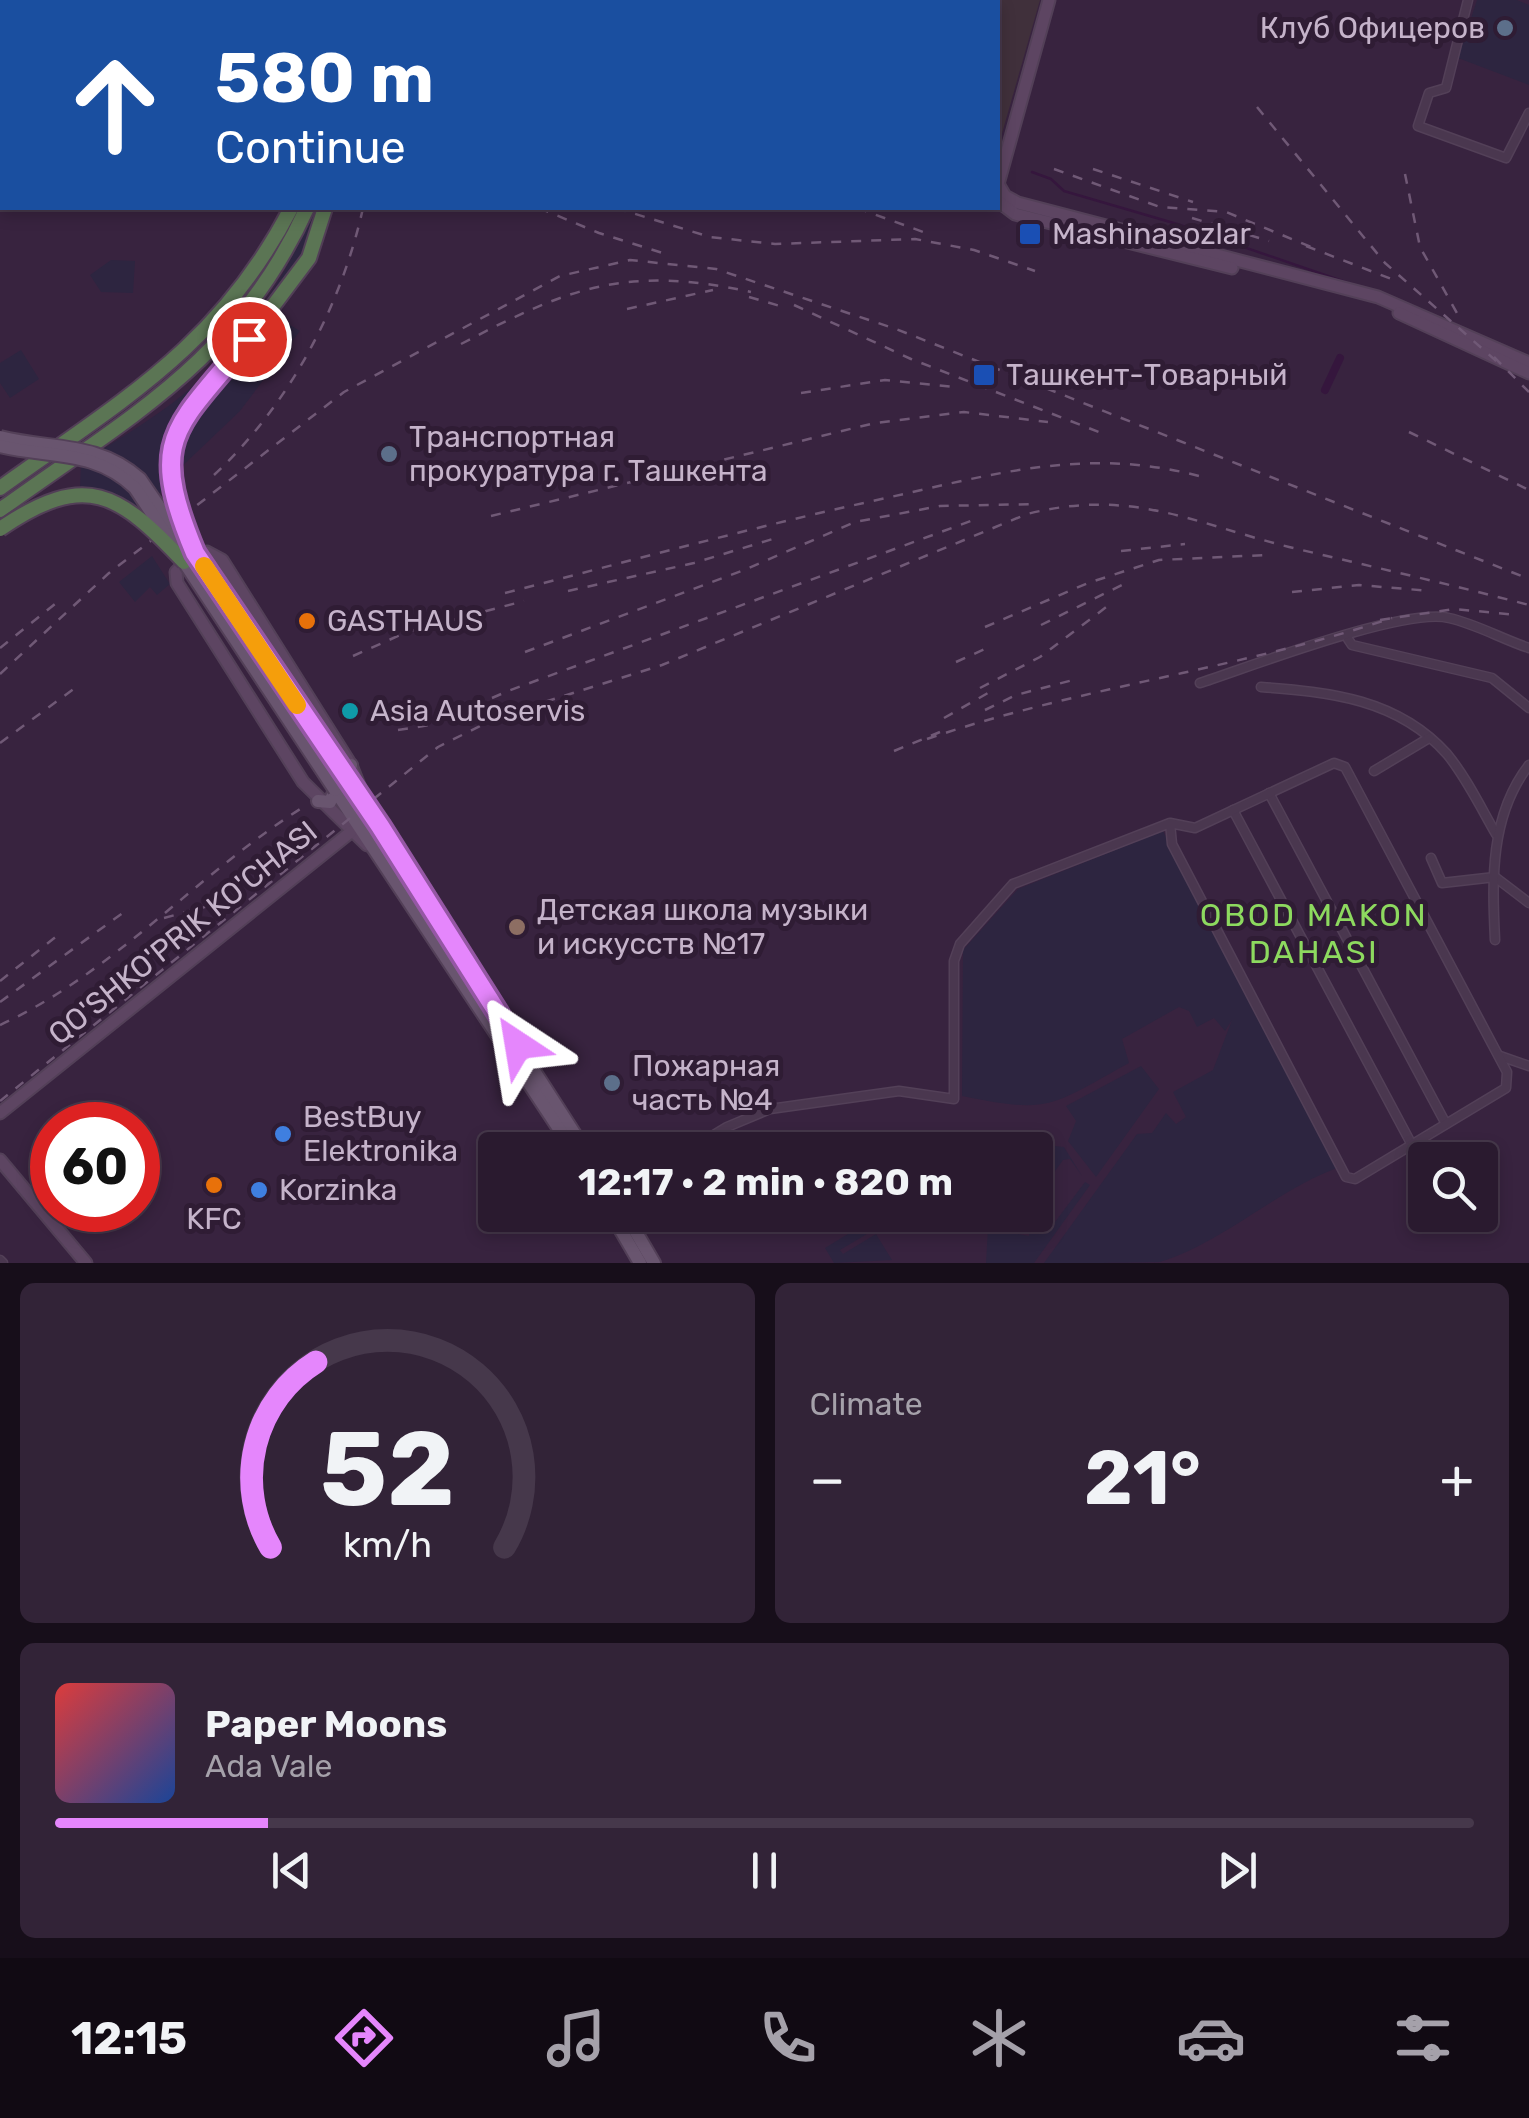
<!DOCTYPE html>
<html lang="en">
<head>
<meta charset="utf-8">
<style>
  :root { --surface:#2a1a2f; --page:#322337; --text:#f1f3f6; --muted:#a5a1aa; --line:#46384b; --accent:#e586fc }
  body { margin:0; font-family:Rubik,sans-serif; background:var(--page); color:var(--text); height:100vh; display:flex; flex-direction:column; font-size:38px; white-space:nowrap }
  * { box-sizing:border-box; margin:0 }
  p { font-size:32px; color:var(--muted) }
  .icon { flex:none; width:55px; height:55px; fill:none; stroke:currentColor; stroke-width:2; stroke-linecap:round; stroke-linejoin:round }
  .map { position:relative; height:1263px; overflow:hidden }
  .details { display:flex; flex-direction:column; gap:20px; padding:20px; background:#170e1a; flex:1 }
  .details>* { flex:none }
  .top-card { position:absolute; left:0px; top:0px; width:1000px; height:210px; box-shadow:0 5px 15px #0003,0 0 0 2px var(--line); background:#1a4fa0; color:#fff; overflow:hidden }
  .controls { position:absolute; left:1408px; top:1142px; display:grid; gap:20px }
  .controls a { display:grid; place-items:center; width:90px; height:90px; border-radius:10px; background:var(--surface); box-shadow:0 5px 15px #0003,0 0 0 2px var(--line); font-size:50px }
  .speed { position:absolute; left:30px; top:1102px; display:flex; gap:20px; font-size:50px; font-weight:700; text-align:center }
  .speed>* { display:grid; place-content:center; width:130px; height:130px; border-radius:50%; background:var(--surface); box-shadow:0 5px 15px #0003,0 0 0 2px var(--line); line-height:1 }
  .speed .limit { border:15px solid #d22; background:#fff; color:#111 }
  .pin { position:absolute; display:grid; place-items:center; width:85px; height:85px; color:#fff; margin:-42px; border:5px solid #fff; border-radius:50%; box-shadow:0 2px 10px #0007 }
  .me { position:absolute; width:110px; margin:-55px; rotate:327deg; stroke-linejoin:round; filter:drop-shadow(0 0 8px #0008) }
  .turn { display:flex; align-items:center; gap:35px; height:210px; padding:0 50px; font-size:45px }
  .turn .icon { width:130px; height:130px; stroke-width:2.5 }
  .turn b { display:block; font-size:70px; line-height:85px }
  .big { font-size:75px; font-weight:700; line-height:1.1 }
  .details .widget { flex:1; display:flex; flex-direction:column; justify-content:center; gap:15px; min-width:0; padding:0 35px; border-radius:15px; background:var(--page) }
  .details .dial { align-items:center; gap:0 }
  .dial svg { height:260px; overflow:visible; fill:none; stroke:var(--line); stroke-width:7; stroke-linecap:round; text-anchor:middle }
  .dial text { fill:var(--text); stroke:none }
  .song { display:flex; align-items:center; gap:30px }
  .cover { width:120px; height:120px; border-radius:15px; background:linear-gradient(135deg,hsl(0 70% 55%),hsl(220 70% 35%)) }
  .played { height:10px; border-radius:5px; background:linear-gradient(90deg,var(--accent) 15%,var(--line) 15%) }
  .keys { display:flex; justify-content:space-around; direction:ltr }
  .heat { display:flex; justify-content:space-between; align-items:center; font-size:55px; direction:ltr }
  .details .tiles { flex:1; display:grid; gap:20px; grid-template-columns:1fr 1fr }
  .widget:last-child { grid-column:span 2 }
  .trip { position:absolute; left:478px; top:1132px; width:575px; height:100px; border-radius:10px; background:var(--surface); box-shadow:0 5px 15px #0003,0 0 0 2px var(--line); font-weight:700; line-height:100px; text-align:center }
  .tab-bar { display:flex; height:160px; justify-content:space-around; align-items:center; background:#110a13; color:var(--muted) }
  .tab-bar .icon { width:70px; height:70px }
  .tab-bar .active { color:var(--accent) }
  .tab-bar b { font-size:45px; color:var(--text) }
  .map>svg:first-child { display:block }
  .medical { fill:#40303b }
  .green { fill:#2d2540 }
  .lines { fill:none; stroke-linecap:round; stroke-linejoin:round }
  .stream { stroke:#35163d; stroke-width:2.5 }
  .canal { stroke:#35163d; stroke-width:8 }
  .street-casing { stroke:#534058; stroke-width:11 }
  .secondary-casing { stroke:#534058; stroke-width:15 }
  .primary-casing { stroke:#534058; stroke-width:16 }
  .highway-casing { stroke:#523f57; stroke-width:18 }
  .street { stroke:#4a374f; stroke-width:8 }
  .secondary { stroke:#5d4562; stroke-width:11 }
  .primary { stroke:#69556f; stroke-width:12 }
  .highway { stroke:#5b7554; stroke-width:14 }
  .rail { stroke:#705976; stroke-width:2.5; stroke-dasharray:10 10; stroke-linecap:butt }
  .primary-bridge-casing { stroke:#534058; stroke-width:16; stroke-linecap:butt }
  .highway-bridge-casing { stroke:#523f57; stroke-width:18; stroke-linecap:butt }
  .primary-bridge { stroke:#69556f; stroke-width:12 }
  .highway-bridge { stroke:#5b7554; stroke-width:14 }
  .route-casing { stroke:#9557a4; stroke-width:25 }
  .route { stroke:#e586fc; stroke-width:18 }
  .slow { stroke:#f59e0b; stroke-width:18 }
  .service-dot { fill:#5c6f8a; stroke:#2f1c34; stroke-width:4 }
  .transit-dot { fill:#1a4fb4; stroke:#2f1c34; stroke-width:4 }
  .food-dot { fill:#e8710a; stroke:#2f1c34; stroke-width:4 }
  .culture-dot { fill:#0f9aa8; stroke:#2f1c34; stroke-width:4 }
  .education-dot { fill:#8d6e63; stroke:#2f1c34; stroke-width:4 }
  .shop-dot { fill:#3f7fe0; stroke:#2f1c34; stroke-width:4 }
  .labels { text-anchor:middle; stroke-width:10; stroke-linejoin:round; paint-order:stroke }
  .poi-label { font-size:30px; fill:#c5b3ca; stroke:#2f1c34; text-anchor:start }
  .street-label { font-size:30px; fill:#c5b3ca; stroke:#2f1c34 }
  .neighbourhood-label { font-size:32px; letter-spacing:2.5px; fill:#8dd95f; stroke:#2f1c34 }
</style>
</head>
<body>
<div class="map">
<svg width="1529" height="1263" viewBox="0 0 1529 1263">
  <rect width="100%" height="100%" fill="#38233f"/>
  <path class="medical" d="M852 0H1040L999 144 998 2Z"/>
  <g class="green">
    <path d="M1477 0H1517L1529 5V85L1458 58Z"/>
    <path d="M315 208H321L307 255 172 429 164 452 165 490 138 506 109 493 80 489 81 464C118 438 162 415 195 384 248 335 288 274 315 208Z"/>
    <path d="M111 260 135 261 133 293 101 292 90 275Z"/>
    <path d="M275 316 300 331 240 411 176 472 188 428Z"/>
    <path d="M21 350 39 379 10 398 0 383V363Z"/>
    <path d="M152 556 170 584 157 595 150 587 135 602 119 582Z"/>
    <path d="M1163 831 1337 1168C1275 1191 1224 1242 1160 1262 1131 1263 1076 1263 1044 1263L1137 1134 1152 1133 1166 1113 1176 1124 1186 1117 1173 1092 1213 1070 1232 1020 1225 1031 1214 1018 1197 1027 1189 1011 1179 1007 1122 1039 1129 1063C1049 1107 1051 1114 962 1096L963 950 1018 889Z"/>
    <path d="M1141 1066 1159 1089 1096 1177 1068 1141 1076 1121 1066 1106Z"/>
    <path d="M1044 1145 1064 1147 1082 1176 1070 1159 1063 1160 1035 1199V1150H1006V1146L1043 1150Z"/>
    <path d="M1085 1182 1090 1185 1034 1263H986L988 1228 1029 1236V1227L999 1223 1000 1215H1032L1052 1226Z"/>
    <path d="M879 1215H899L840 1250 843 1254 876 1234 892 1260 834 1263 825 1248Z"/>
  </g>
  <g class="lines">
    <path class="stream" d="M1032 172 1051 179 1064 191 1177 224 1357 286"/>
    <path class="canal" d="M1325 390 1340 358"/>
    <defs>
      <g id="street">
        <path d="M1468 0 1446 88 1429 93 1418 126 1506 158 1529 113"/>
        <path d="M0 75H2"/>
        <path d="M1348 639 1352 645 1492 678 1529 708"/>
        <path d="M1200 683C1249 667 1405 607 1449 618 1476 624 1502 639 1529 648"/>
        <path d="M1261 687C1330 692 1398 699 1447 754 1466 777 1481 808 1496 834"/>
        <path d="M1374 771 1429 738"/>
        <path d="M1269 793 1446 1124"/>
        <path d="M1233 810 1412 1145"/>
        <path d="M1431 858 1442 883 1495 877 1529 903"/>
        <path d="M1495 940C1492 879 1490 815 1529 765"/>
        <path d="M1500 1056 1529 1066"/>
        <path d="M689 1150 727 1127 770 1109 899 1091 954 1099V961L960 944 1013 884 1170 823 1195 828 1334 763 1345 767 1507 1072 1506 1088 1355 1179 1346 1177 1172 844 1170 823"/>
        <path d="M0 1260 3 1263"/>
      </g>
      <g id="secondary">
        <path d="M998 184 1005 196 1018 203 1378 297 1529 363"/>
        <path d="M998 184 1049 0"/>
        <path d="M998 201 1015 214 1232 268"/>
        <path d="M1399 313 1529 373"/>
        <path d="M366 803 351 765 222 560 207 552 191 557 176 572 177 583 303 782 367 845"/>
        <path d="M0 1113 352 831"/>
        <path d="M0 1160 86 1263"/>
      </g>
      <g id="primary">
        <path d="M351 765 348 772 341 771 585 1150"/>
        <path d="M318 801 330 802 335 790 573 1150"/>
        <path d="M612 1215 640 1263"/>
        <path d="M626 1215 654 1263"/>
      </g>
      <g id="highway">
        <path d="M343 2V0"/>
        <path d="M357 2V0"/>
        <path d="M231 362 309 258 325 208"/>
        <path d="M0 488C121 401 220 346 291 208"/>
        <path d="M0 510C130 416 237 361 307 208"/>
      </g>
    </defs>
    <use href="#street" class="street-casing"/>
    <use href="#secondary" class="secondary-casing"/>
    <use href="#primary" class="primary-casing"/>
    <use href="#highway" class="highway-casing"/>
    <use href="#street" class="street"/>
    <use href="#secondary" class="secondary"/>
    <use href="#primary" class="primary"/>
    <use href="#highway" class="highway"/>
    <g class="rail">
      <path d="M407 0V2"/>
      <path d="M387 2V0"/>
      <path d="M761 2 762 0"/>
      <path d="M1257 107 1385 263 1503 367"/>
      <path d="M1054 169 1160 207 1226 212 1316 249"/>
      <path d="M1093 169 1193 202"/>
      <path d="M1405 174 1420 247 1458 315"/>
      <path d="M539 208 599 233 666 254"/>
      <path d="M616 208 710 237 775 244 915 239 974 250 1035 271"/>
      <path d="M857 208 926 233"/>
      <path d="M1192 218 1269 241"/>
      <path d="M1306 246 1394 280"/>
      <path d="M749 297 787 308"/>
      <path d="M794 305 911 359 1104 434"/>
      <path d="M627 309 713 290"/>
      <path d="M461 344C570 287 626 265 751 292"/>
      <path d="M1494 357 1529 392"/>
      <path d="M801 393 885 380 954 387"/>
      <path d="M1409 432 1529 490"/>
      <path d="M214 475C289 405 341 307 363 208"/>
      <path d="M491 516 875 423 964 412 1048 422"/>
      <path d="M1121 551 1185 544"/>
      <path d="M568 591 694 563 776 538"/>
      <path d="M1292 592 1359 585 1431 591"/>
      <path d="M505 593C626 562 746 529 868 502 984 477 1081 445 1199 476"/>
      <path d="M1380 620 1454 609 1518 615"/>
      <path d="M1041 625 1130 581"/>
      <path d="M985 627 1088 583 1159 560 1266 555"/>
      <path d="M0 648 55 604"/>
      <path d="M525 652 744 570 855 522 940 506 1038 504"/>
      <path d="M353 656 407 632 524 601"/>
      <path d="M956 662 985 649"/>
      <path d="M0 674 109 573 344 392 560 276 630 260 716 269 896 329 1529 579"/>
      <path d="M980 688 1040 657 1109 605"/>
      <path d="M985 710 1016 695 1073 680"/>
      <path d="M944 718 995 689"/>
      <path d="M398 730 430 725 508 691 979 518"/>
      <path d="M927 739C1079 687 1240 669 1392 618"/>
      <path d="M0 743 75 688"/>
      <path d="M894 751 940 732"/>
      <path d="M164 918 246 896"/>
      <path d="M0 981 62 932"/>
      <path d="M0 1002 124 912"/>
      <path d="M0 1025C114 973 199 872 305 806"/>
      <path d="M0 1101 438 747 500 716 662 665 1027 514C1132 488 1190 522 1289 547 1369 566 1449 584 1529 605"/>
    </g>
    <defs>
      <g id="primary-bridge">
        <path d="M0 437C51 450 98 441 140 479L341 771"/>
        <path d="M0 446C49 458 95 449 135 488L335 790"/>
      </g>
      <g id="highway-bridge">
        <path d="M0 529C86 470 119 493 184 562"/>
        <path d="M195 553C154 455 164 441 231 362"/>
      </g>
    </defs>
    <use href="#primary-bridge" class="primary-bridge-casing"/>
    <use href="#highway-bridge" class="highway-bridge-casing"/>
    <use href="#primary-bridge" class="primary-bridge"/>
    <use href="#highway-bridge" class="highway-bridge"/>
  </g>
  <g class="lines">
    <defs>
      <path id="route" d="M249 339C176 429 146 436 195 553L380 826 518 1045"/>
    </defs>
    <use href="#route" class="route-casing"/>
    <use href="#route" class="route"/>
    <path class="slow" d="M204 566 297 705"/>
  </g>
  <g class="service-dot">
    <circle cx="1505" cy="28" r="10"/>
    <circle cx="389" cy="454" r="10"/>
    <circle cx="612" cy="1083" r="10"/>
  </g>
  <g class="transit-dot">
    <rect x="1018" y="222" width="24" height="24" rx="5"/>
    <rect x="972" y="363" width="24" height="24" rx="5"/>
  </g>
  <g class="food-dot">
    <circle cx="307" cy="621" r="10"/>
    <circle cx="214" cy="1185" r="10"/>
  </g>
  <circle class="culture-dot" cx="350" cy="711" r="10"/>
  <circle class="education-dot" cx="517" cy="927" r="10"/>
  <g class="shop-dot">
    <circle cx="283" cy="1134" r="10"/>
    <circle cx="259" cy="1190" r="10"/>
  </g>
  <g class="labels">
    <g class="poi-label">
      <text x="1485" y="38" text-anchor="end">Клуб Офицеров</text>
      <text x="1052" y="244">Mashinasozlar</text>
      <text x="1006" y="385">Ташкент-Товарный</text>
      <text x="409" y="447">Транспортная<tspan x="409" dy="34">прокуратура г. Ташкента</tspan></text>
      <text x="327" y="631">GASTHAUS</text>
      <text x="370" y="721">Asia Autoservis</text>
      <text x="537" y="920">Детская школа музыки<tspan x="537" dy="34">и искусств №17</tspan></text>
      <text x="632" y="1076">Пожарная<tspan x="632" dy="34">часть №4</tspan></text>
      <text x="303" y="1127">BestBuy<tspan x="303" dy="34">Elektronika</tspan></text>
      <text x="279" y="1200">Korzinka</text>
      <text x="214" y="1229" text-anchor="middle">KFC</text>
    </g>
    <g class="street-label">
      <text transform="translate(183 933) rotate(-39)" y="10">QO'SHKO'PRIK KO'CHASI</text>
    </g>
    <g class="neighbourhood-label">
      <text x="1314" y="926">OBOD MAKON<tspan x="1314" dy="37">DAHASI</tspan></text>
    </g>
  </g>
</svg>
<div class="controls">
<a><svg class="icon" aria-label="search" viewBox="0 0 24 24"><circle cx="10" cy="10" r="6"/><path d="M15 15l6 6"/></svg></a>
</div>
<div class="speed"><div class="limit">60</div></div>
<div class="pin" style="left:249px;top:339px;background:#d93025"><svg class="icon" aria-label="arrive" viewBox="0 0 24 24"><path d="M6 21V4h12l-3 4 3 4H6"/></svg></div>
<svg class="me" style="left:518px;top:1045px" viewBox="-20 -20 40 40"><path d="M0-17L14 15 0 8-14 15z" fill="#e586fc" stroke="#fff" stroke-width="4"/></svg>
<div class="trip">12:17 · 2 min · 820 m</div>
<div class="top-card">
<div class="turn"><svg class="icon" aria-label="ahead" viewBox="0 0 24 24"><path d="M12 20V5M6 11l6-6 6 6"/></svg><div><b>580 m</b>Continue</div></div>
</div>
</div>
<section class="details">
<div class="tiles">
<div class="widget dial"><svg viewBox="0 0 100 80">
<path d="M14 69A42 42 0 1 1 86 69"/>
<path d="M14 69A42 42 0 0 1 28 12" stroke="#e586fc"/>
<text x="50" y="56" font-size="32" font-weight="700">52</text>
<text x="50" y="72" font-size="11">km/h</text>
</svg></div>
<div class="widget"><p>Climate</p>
<div class="heat"><a>−</a><b class="big">21°</b><a>+</a></div>
</div>
<div class="widget">
<div class="song"><i class="cover"></i><div><b>Paper Moons</b><p>Ada Vale</p></div></div>
<div class="played"></div>
<div class="keys"><svg class="icon" aria-label="previous" viewBox="0 0 24 24"><path d="M18 5L8 12l10 7zM5 5v14"/></svg><svg class="icon" aria-label="pause" viewBox="0 0 24 24"><path d="M8 5v14M16 5v14"/></svg><svg class="icon" aria-label="next" viewBox="0 0 24 24"><path d="M6 5l10 7-10 7zM19 5v14"/></svg></div>
</div>
</div>
</section>
<nav class="tab-bar">
<b>12:15</b>
<svg class="icon active" aria-label="directions" viewBox="0 0 24 24"><path d="M12 3l9 9-9 9-9-9zM9 14v-3h6M13 9l2 2-2 2"/></svg>
<svg class="icon" aria-label="music" viewBox="0 0 24 24"><path d="M9 18V5l10-2v13"/><circle cx="6" cy="18" r="3"/><circle cx="16" cy="16" r="3"/></svg>
<svg class="icon" aria-label="phone" viewBox="0 0 24 24"><path d="M5 4h4l2 5-3 2q2 4 5 5l2-3 5 2v4C11 20 4 13 5 4z"/></svg>
<svg class="icon" aria-label="climate" viewBox="0 0 24 24"><path d="M12 3v18M4 7l16 10M4 17L20 7"/></svg>
<svg class="icon" aria-label="car" viewBox="0 0 24 24"><path d="M5 17H2v-5l4-1 3-4h7l3 4 3 1v5h-3M9 17h6M6 11h13"/><circle cx="7" cy="17" r="2"/><circle cx="17" cy="17" r="2"/></svg>
<svg class="icon" aria-label="filters" viewBox="0 0 24 24"><path d="M4 7h16M4 17h16"/><circle cx="9" cy="7" r="2"/><circle cx="15" cy="17" r="2"/></svg>
</nav>
</body>
</html>
